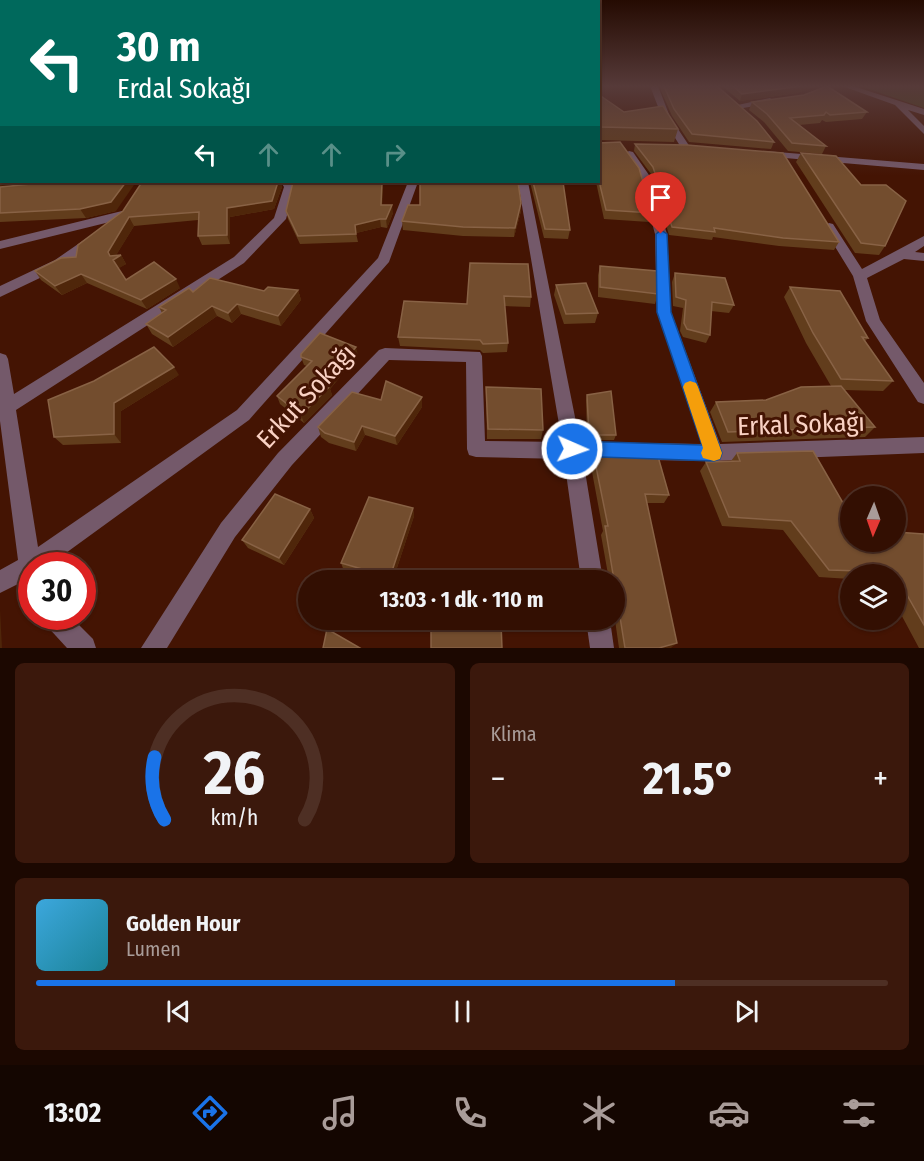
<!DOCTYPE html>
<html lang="tr">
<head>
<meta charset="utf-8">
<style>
  :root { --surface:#330f02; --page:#3b180c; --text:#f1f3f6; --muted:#a99c99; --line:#4e2f24; --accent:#1a73e8 }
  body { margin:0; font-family:"Fira Sans Condensed",sans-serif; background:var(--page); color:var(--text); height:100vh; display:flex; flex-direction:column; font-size:22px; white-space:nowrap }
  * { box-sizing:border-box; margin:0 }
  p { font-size:20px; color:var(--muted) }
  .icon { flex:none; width:33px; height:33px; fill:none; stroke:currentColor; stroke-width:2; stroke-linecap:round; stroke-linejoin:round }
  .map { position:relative; height:648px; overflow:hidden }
  .panel { display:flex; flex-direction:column; gap:15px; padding:15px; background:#1c0801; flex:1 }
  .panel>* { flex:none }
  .guide { position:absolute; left:0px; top:0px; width:600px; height:183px; box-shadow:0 2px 4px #0004,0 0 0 2px var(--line); background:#00695c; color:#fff; overflow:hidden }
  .needle { width:39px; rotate:182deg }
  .buttons { position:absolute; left:840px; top:486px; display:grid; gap:12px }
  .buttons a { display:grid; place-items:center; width:66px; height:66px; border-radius:50%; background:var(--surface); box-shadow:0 2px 4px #0004,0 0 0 2px var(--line); font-size:30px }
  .speed { position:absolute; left:18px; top:552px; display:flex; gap:12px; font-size:30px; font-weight:700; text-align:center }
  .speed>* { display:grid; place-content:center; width:78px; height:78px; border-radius:50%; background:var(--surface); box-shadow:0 2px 4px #0004,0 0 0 2px var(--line); line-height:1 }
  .speed .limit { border:9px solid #d22; background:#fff; color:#111 }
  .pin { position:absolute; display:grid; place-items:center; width:51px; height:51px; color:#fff; margin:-62px -26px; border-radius:50% 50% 50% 0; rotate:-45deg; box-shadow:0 0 6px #0007 }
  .pin .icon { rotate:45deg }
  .me { position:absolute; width:66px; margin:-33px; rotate:92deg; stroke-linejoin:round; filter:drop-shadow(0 0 4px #0008) }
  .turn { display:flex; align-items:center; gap:21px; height:126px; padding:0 18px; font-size:27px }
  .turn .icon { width:78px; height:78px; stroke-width:2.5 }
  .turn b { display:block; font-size:42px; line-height:51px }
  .lanes { display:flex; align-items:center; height:57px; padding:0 18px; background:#0003; justify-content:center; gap:30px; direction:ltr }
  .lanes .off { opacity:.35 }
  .big { font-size:45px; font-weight:700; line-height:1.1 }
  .panel .widget { flex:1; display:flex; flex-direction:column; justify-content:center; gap:9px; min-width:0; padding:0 21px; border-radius:9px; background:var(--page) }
  .panel .dial { align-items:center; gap:0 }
  .dial svg { height:156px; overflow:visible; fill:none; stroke:var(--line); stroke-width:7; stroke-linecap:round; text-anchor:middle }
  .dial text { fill:var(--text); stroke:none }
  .song { display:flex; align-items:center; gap:18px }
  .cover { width:72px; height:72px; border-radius:9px; background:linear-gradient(135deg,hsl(200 70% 55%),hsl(190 70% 35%)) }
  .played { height:6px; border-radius:3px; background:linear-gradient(90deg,var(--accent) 75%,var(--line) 75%) }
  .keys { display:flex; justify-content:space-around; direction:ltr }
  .heat { display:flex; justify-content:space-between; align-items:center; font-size:33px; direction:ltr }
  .panel .tiles { flex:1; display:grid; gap:15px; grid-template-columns:1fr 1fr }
  .widget:last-child { grid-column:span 2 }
  .trip { position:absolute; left:298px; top:570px; width:327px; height:60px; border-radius:30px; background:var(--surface); box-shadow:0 2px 4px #0004,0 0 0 2px var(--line); font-weight:700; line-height:60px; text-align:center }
  .dock { display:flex; height:96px; justify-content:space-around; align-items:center; background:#140601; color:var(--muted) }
  .dock .icon { width:42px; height:42px }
  .dock .active { color:var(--accent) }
  .dock b { font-size:27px; color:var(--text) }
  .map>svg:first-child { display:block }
  .green { fill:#453e15 }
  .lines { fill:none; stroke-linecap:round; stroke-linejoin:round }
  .minor { fill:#74596a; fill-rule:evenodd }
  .wall { fill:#623d1c }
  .shaded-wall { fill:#4f260a }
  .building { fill:#734d2e; stroke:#886245; stroke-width:1.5 }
  .route { fill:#1a73e8; stroke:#114b97; stroke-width:1.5 }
  .slow { fill:#f59e0b }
  .labels { text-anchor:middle; stroke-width:6; stroke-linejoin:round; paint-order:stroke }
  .near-street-label { font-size:26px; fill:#fad2c4; stroke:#441403 }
</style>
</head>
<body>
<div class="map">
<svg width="924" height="648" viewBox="0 0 924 648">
  <rect width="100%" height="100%" fill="#441403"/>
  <path class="green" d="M860 86H924V108Z"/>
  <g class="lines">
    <g class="minor">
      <path d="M650 86H658L670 117 690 147 688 149H682L662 117Z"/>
      <path d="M842 86H853L924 109V115L908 110 924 126V134L895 105Z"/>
      <path d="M770 98 774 101 773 103 737 109 733 106Z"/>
      <path d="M629 151 633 152 649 175 667 234 671 312 720 444 924 437V453L714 461 583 459 603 580H581L564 459 476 457 469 455 467 449 466 362 389 360 292 465 235 537 167 648H141L221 523 278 453 379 350 385 348 480 352 482 356 485 441 562 442 518 182H528L580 442 702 444 657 312 655 234 639 175 624 154Z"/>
      <path d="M765 151 924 164V170L761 156V152Z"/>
      <path d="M281 182H292L295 186 286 219 244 263 16 410 38 547 237 410 378 258 408 182H418L389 262 249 420 48 566H32V584L24 581 0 593V570L18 560 0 421V353L6 355 8 359 14 394 234 257 274 218 284 187Z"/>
      <path d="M122 211 128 215 126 218 0 249V241Z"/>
      <path d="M829 223 833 224 862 269 924 236V246L915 252 924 253V261L904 259 867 278 880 320 924 383V404L918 402 866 321 853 276 823 227Z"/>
      <path d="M94 233 100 237 98 240 65 266 0 297V286L55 260Z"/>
      <path d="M41 616H70L93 639 96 648H67L45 624Z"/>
      <path d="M586 620H610L614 648H590Z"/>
    </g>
  </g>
  <g class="wall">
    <path d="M659 86H717L774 142 771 149 689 142 672 116Z"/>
    <path d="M722 86H815V87L797 93 740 101Z"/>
    <path d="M598 94 624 112 678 129 674 142 599 140Z"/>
    <path d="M752 102 867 112 862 119 826 122 822 120 820 123 799 125 826 146 822 154 788 151 764 122 749 110Z"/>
    <path d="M598 143 652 213 649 222 604 219 596 182H598Z"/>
    <path d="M635 144 839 242 834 250 779 246 713 237 712 240 669 235 651 174 634 151Z"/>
    <path d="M801 153 885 246 879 255 855 253 796 162Z"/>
    <path d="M142 182H280L282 187 274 209 230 217V244L202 245 198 236V220L134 226 116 255H121L126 264 118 268 126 280 180 288 147 309 87 283 62 295 41 280 35 271 76 257 123 211Z"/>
    <path d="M383 182 382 205 393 213 387 228 381 227 356 233 358 242 300 244 288 219 286 211Z"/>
    <path d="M530 182H563L570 230 568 239 544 238Z"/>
    <path d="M0 187 116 211 86 218 0 222Z"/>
    <path d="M521 203V211L514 237 463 236 403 230 402 221 420 205Z"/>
    <path d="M470 263 531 297 530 307 504 306 508 343 507 352 483 353 480 350 400 346 398 337 467 304Z"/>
    <path d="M600 266 658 294 655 304 598 297V275Z"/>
    <path d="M675 273 734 305 729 313 711 311 710 335 706 343 683 337 680 331 683 308 673 306 672 282Z"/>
    <path d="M556 285 598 313 595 323 564 324 554 295Z"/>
    <path d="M790 287 868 338 865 341 893 381 883 391 844 390 875 427 865 437 722 442 710 412 716 402 766 400 831 386 806 343 784 297Z"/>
    <path d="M298 290 301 300 281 326 241 314 232 323 217 316 173 347 152 334 146 324 162 313 159 307 193 292Z"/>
    <path d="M358 355 330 389 332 395 304 423 280 404 277 396 307 366 304 365 301 357Z"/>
    <path d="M179 375 121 411V443L63 445 54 437Z"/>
    <path d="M486 387 543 430 541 439H487Z"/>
    <path d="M587 395 616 435 614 440H587L586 400Z"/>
    <path d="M422 397V407L397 445 365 435 356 451 329 443 321 437 318 427 381 400Z"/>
    <path d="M593 452 669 495 664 503H647L671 648H619L615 620V580H609L601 535 603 531 590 461Z"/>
    <path d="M737 453 850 542 924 534V648H919L896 605V574H850V579L819 577 783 530 722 526 700 471 706 462 731 461Z"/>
    <path d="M413 508 414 516 393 580H378L344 571 341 563Z"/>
    <path d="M310 509 314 518 284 565 248 548 242 540Z"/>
  </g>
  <g class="shaded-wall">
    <path d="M802 86H815V87L797 93 740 101 742 94Z"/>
    <path d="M0 177H2V182H40L0 186Z"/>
    <path d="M126 182H136L116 211 86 218 80 209Z"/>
    <path d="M278 182H280L282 187 274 209 230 217V244L227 235V208Z"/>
    <path d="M382 182H383L382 214 381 205Z"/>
    <path d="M521 203V211L514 237 515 228Z"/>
    <path d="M392 205 393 213 387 228 386 219Z"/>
    <path d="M129 217 134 226 114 259 121 255 126 264 118 269 108 252Z"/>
    <path d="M380 219 381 227 356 233 355 225Z"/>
    <path d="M81 274 87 283 62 295 55 286Z"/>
    <path d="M176 279 180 288 147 309 141 300Z"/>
    <path d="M298 290 301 300 281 326 278 316Z"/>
    <path d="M237 304 241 314 232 323 228 313Z"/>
    <path d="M212 306 217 316 173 347 168 337Z"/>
    <path d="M356 347 358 355 330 389 332 395 304 423 301 415 323 385Z"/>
    <path d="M174 367 179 375 121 411V443L114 434V403Z"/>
    <path d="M422 397V407L397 445 395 436Z"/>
    <path d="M362 426 365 435 356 451 354 442Z"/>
    <path d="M413 508 414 516 393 580H391L390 577Z"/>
    <path d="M310 509 314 518 284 565 279 558Z"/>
    <path d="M0 610 2 648H0Z"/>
    <path d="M677 643 671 648H659Z"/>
  </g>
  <g class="building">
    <rect x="0" y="86" width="2" height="91"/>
    <path d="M664 86H717L757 121 774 142 692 134 674 109Z"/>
    <path d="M733 86H802L742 94Z"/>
    <path d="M827 86 867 112 830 115 826 112 824 115 790 118 826 146 792 143 767 114 752 102 804 95Z"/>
    <path d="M598 94 624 112 663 106 678 129 602 127 598 125Z"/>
    <path d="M620 142 639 168 652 213 606 210 598 177V143Z"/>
    <path d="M635 144 687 145 783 153 839 242 783 238 714 228 715 232 672 227 653 167Z"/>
    <path d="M801 153 836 156 861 185H886L906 201 885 246 861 243Z"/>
    <path d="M52 182H126L111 202 80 209 0 213V187Z"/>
    <path d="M142 182H278L272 201 227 208V235L198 236 199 212 129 217 108 252 110 256 121 255 113 260 126 280 154 262 176 279 141 300 81 274 55 286 35 271 61 258 76 257 78 245 123 211Z"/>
    <path d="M293 182H382L381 205H392L386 219H380L355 225 356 234 298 236 286 211Z"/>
    <path d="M420 182H518L521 203 515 228 463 227 402 221 408 205H420Z"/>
    <path d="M533 182H563L570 230 545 229Z"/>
    <path d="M470 263 528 264 531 297 504 296 508 343 483 344 480 340 398 337 404 301 467 304Z"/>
    <path d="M600 266 657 271 658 294 600 287Z"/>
    <path d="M675 273 725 278 734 305 712 302 710 335 687 329 684 323 686 300 676 297Z"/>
    <path d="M210 278 264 291 268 287 298 290 278 316 237 304 228 313 212 306 168 337 146 324 166 310 159 307 189 288 193 292Z"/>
    <path d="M586 283 598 313 566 314 556 285Z"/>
    <path d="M790 287 840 291 868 338 862 337 893 381 841 379 813 333Z"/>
    <path d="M320 333 356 347 323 385 329 387 301 415 277 396 312 361 301 357V354Z"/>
    <path d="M154 347 174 367 114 403V434L54 437 48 400 94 381Z"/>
    <path d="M386 381 422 397 395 436 362 426 354 442 325 433 318 427 352 392 381 400Z"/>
    <path d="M841 386 875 427 728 432 716 402 766 400 801 387Z"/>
    <path d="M486 387 541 389 543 430 488 429Z"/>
    <path d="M611 391 616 435H589L587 395Z"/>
    <path d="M813 451 850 515V542H896V532L924 534V625L894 572 829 570 791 521 729 517 706 462 740 461 737 453Z"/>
    <path d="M593 452 657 453 669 495 645 494 677 643 659 648H625L615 586V580H614L605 526H608Z"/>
    <path d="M275 494 310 509 279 558 242 540Z"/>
    <path d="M369 497 413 508 390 577 341 563Z"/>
    <path d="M501 623 502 648H431V624Z"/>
    <path d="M327 629 360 648H323Z"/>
  </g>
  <linearGradient id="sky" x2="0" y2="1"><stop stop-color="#250b02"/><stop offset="0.49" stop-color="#563a39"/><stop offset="1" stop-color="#563a39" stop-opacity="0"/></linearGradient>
  <rect width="924" height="176" fill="url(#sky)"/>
  <path class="route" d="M661 230 667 234 671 312 722 453 720 459 714 461 572 456 566 454 564 449 566 444 572 441 702 445 657 312 656 234Z"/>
  <path class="slow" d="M690 381 696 383 698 387 722 453 720 459 714 461 703 458 701 453 703 448 683 387 685 383Z"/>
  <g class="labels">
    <g class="near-street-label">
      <text transform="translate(306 396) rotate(-47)" y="9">Erkut Sokağı</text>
      <text transform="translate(801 424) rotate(-2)" y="9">Erkal Sokağı</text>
    </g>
  </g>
</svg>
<div class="buttons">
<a><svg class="needle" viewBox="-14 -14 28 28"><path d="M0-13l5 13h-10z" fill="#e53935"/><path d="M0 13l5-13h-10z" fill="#a99c99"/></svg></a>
<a><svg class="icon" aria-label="layers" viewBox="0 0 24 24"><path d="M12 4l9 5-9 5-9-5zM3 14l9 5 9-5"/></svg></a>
</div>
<div class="speed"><div class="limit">30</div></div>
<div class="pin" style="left:661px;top:234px;background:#d93025"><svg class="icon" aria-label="arrive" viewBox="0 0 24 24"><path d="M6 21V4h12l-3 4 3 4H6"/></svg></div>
<svg class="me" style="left:572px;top:449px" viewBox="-20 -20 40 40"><circle r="17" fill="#1a73e8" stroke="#fff" stroke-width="3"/><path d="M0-11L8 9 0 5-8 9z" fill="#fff"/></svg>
<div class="trip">13:03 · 1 dk · 110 m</div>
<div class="guide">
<div class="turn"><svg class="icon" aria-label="left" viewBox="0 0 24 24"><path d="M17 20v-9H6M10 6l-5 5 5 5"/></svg><div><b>30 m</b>Erdal Sokağı</div></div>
<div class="lanes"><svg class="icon" aria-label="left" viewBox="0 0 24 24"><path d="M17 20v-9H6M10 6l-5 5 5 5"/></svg><svg class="icon off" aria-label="ahead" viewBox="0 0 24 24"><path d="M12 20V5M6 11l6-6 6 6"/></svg><svg class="icon off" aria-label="ahead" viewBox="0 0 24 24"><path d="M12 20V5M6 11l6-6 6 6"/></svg><svg class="icon off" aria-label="right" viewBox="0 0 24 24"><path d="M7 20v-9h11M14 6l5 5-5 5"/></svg></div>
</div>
</div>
<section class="panel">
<div class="tiles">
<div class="widget dial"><svg viewBox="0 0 100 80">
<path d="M14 69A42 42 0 1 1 86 69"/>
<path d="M14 69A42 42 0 0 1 9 37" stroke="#1a73e8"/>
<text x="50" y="56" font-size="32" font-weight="700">26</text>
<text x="50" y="72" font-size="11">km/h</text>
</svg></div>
<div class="widget"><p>Klima</p>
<div class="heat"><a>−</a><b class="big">21.5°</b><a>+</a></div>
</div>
<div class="widget">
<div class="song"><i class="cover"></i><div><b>Golden Hour</b><p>Lumen</p></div></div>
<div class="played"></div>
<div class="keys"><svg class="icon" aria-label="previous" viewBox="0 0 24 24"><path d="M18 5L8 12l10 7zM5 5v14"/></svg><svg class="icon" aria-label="pause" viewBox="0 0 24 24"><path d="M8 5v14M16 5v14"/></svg><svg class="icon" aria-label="next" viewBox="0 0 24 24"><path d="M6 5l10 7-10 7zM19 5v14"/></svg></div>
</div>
</div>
</section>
<nav class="dock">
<b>13:02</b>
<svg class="icon active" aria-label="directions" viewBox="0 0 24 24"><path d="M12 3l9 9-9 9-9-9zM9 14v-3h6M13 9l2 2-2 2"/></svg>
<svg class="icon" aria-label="music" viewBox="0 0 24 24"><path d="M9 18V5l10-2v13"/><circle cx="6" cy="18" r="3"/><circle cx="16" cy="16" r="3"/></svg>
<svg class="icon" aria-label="phone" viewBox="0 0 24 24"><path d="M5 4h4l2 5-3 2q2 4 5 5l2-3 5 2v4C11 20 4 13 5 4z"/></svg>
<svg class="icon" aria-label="climate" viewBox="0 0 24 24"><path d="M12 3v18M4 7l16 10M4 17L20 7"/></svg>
<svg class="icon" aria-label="car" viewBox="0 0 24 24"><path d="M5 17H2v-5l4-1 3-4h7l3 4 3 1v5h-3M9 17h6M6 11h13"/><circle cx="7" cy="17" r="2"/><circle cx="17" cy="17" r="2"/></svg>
<svg class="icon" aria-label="filters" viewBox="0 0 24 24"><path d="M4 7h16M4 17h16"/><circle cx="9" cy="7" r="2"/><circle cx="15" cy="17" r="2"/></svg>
</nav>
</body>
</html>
